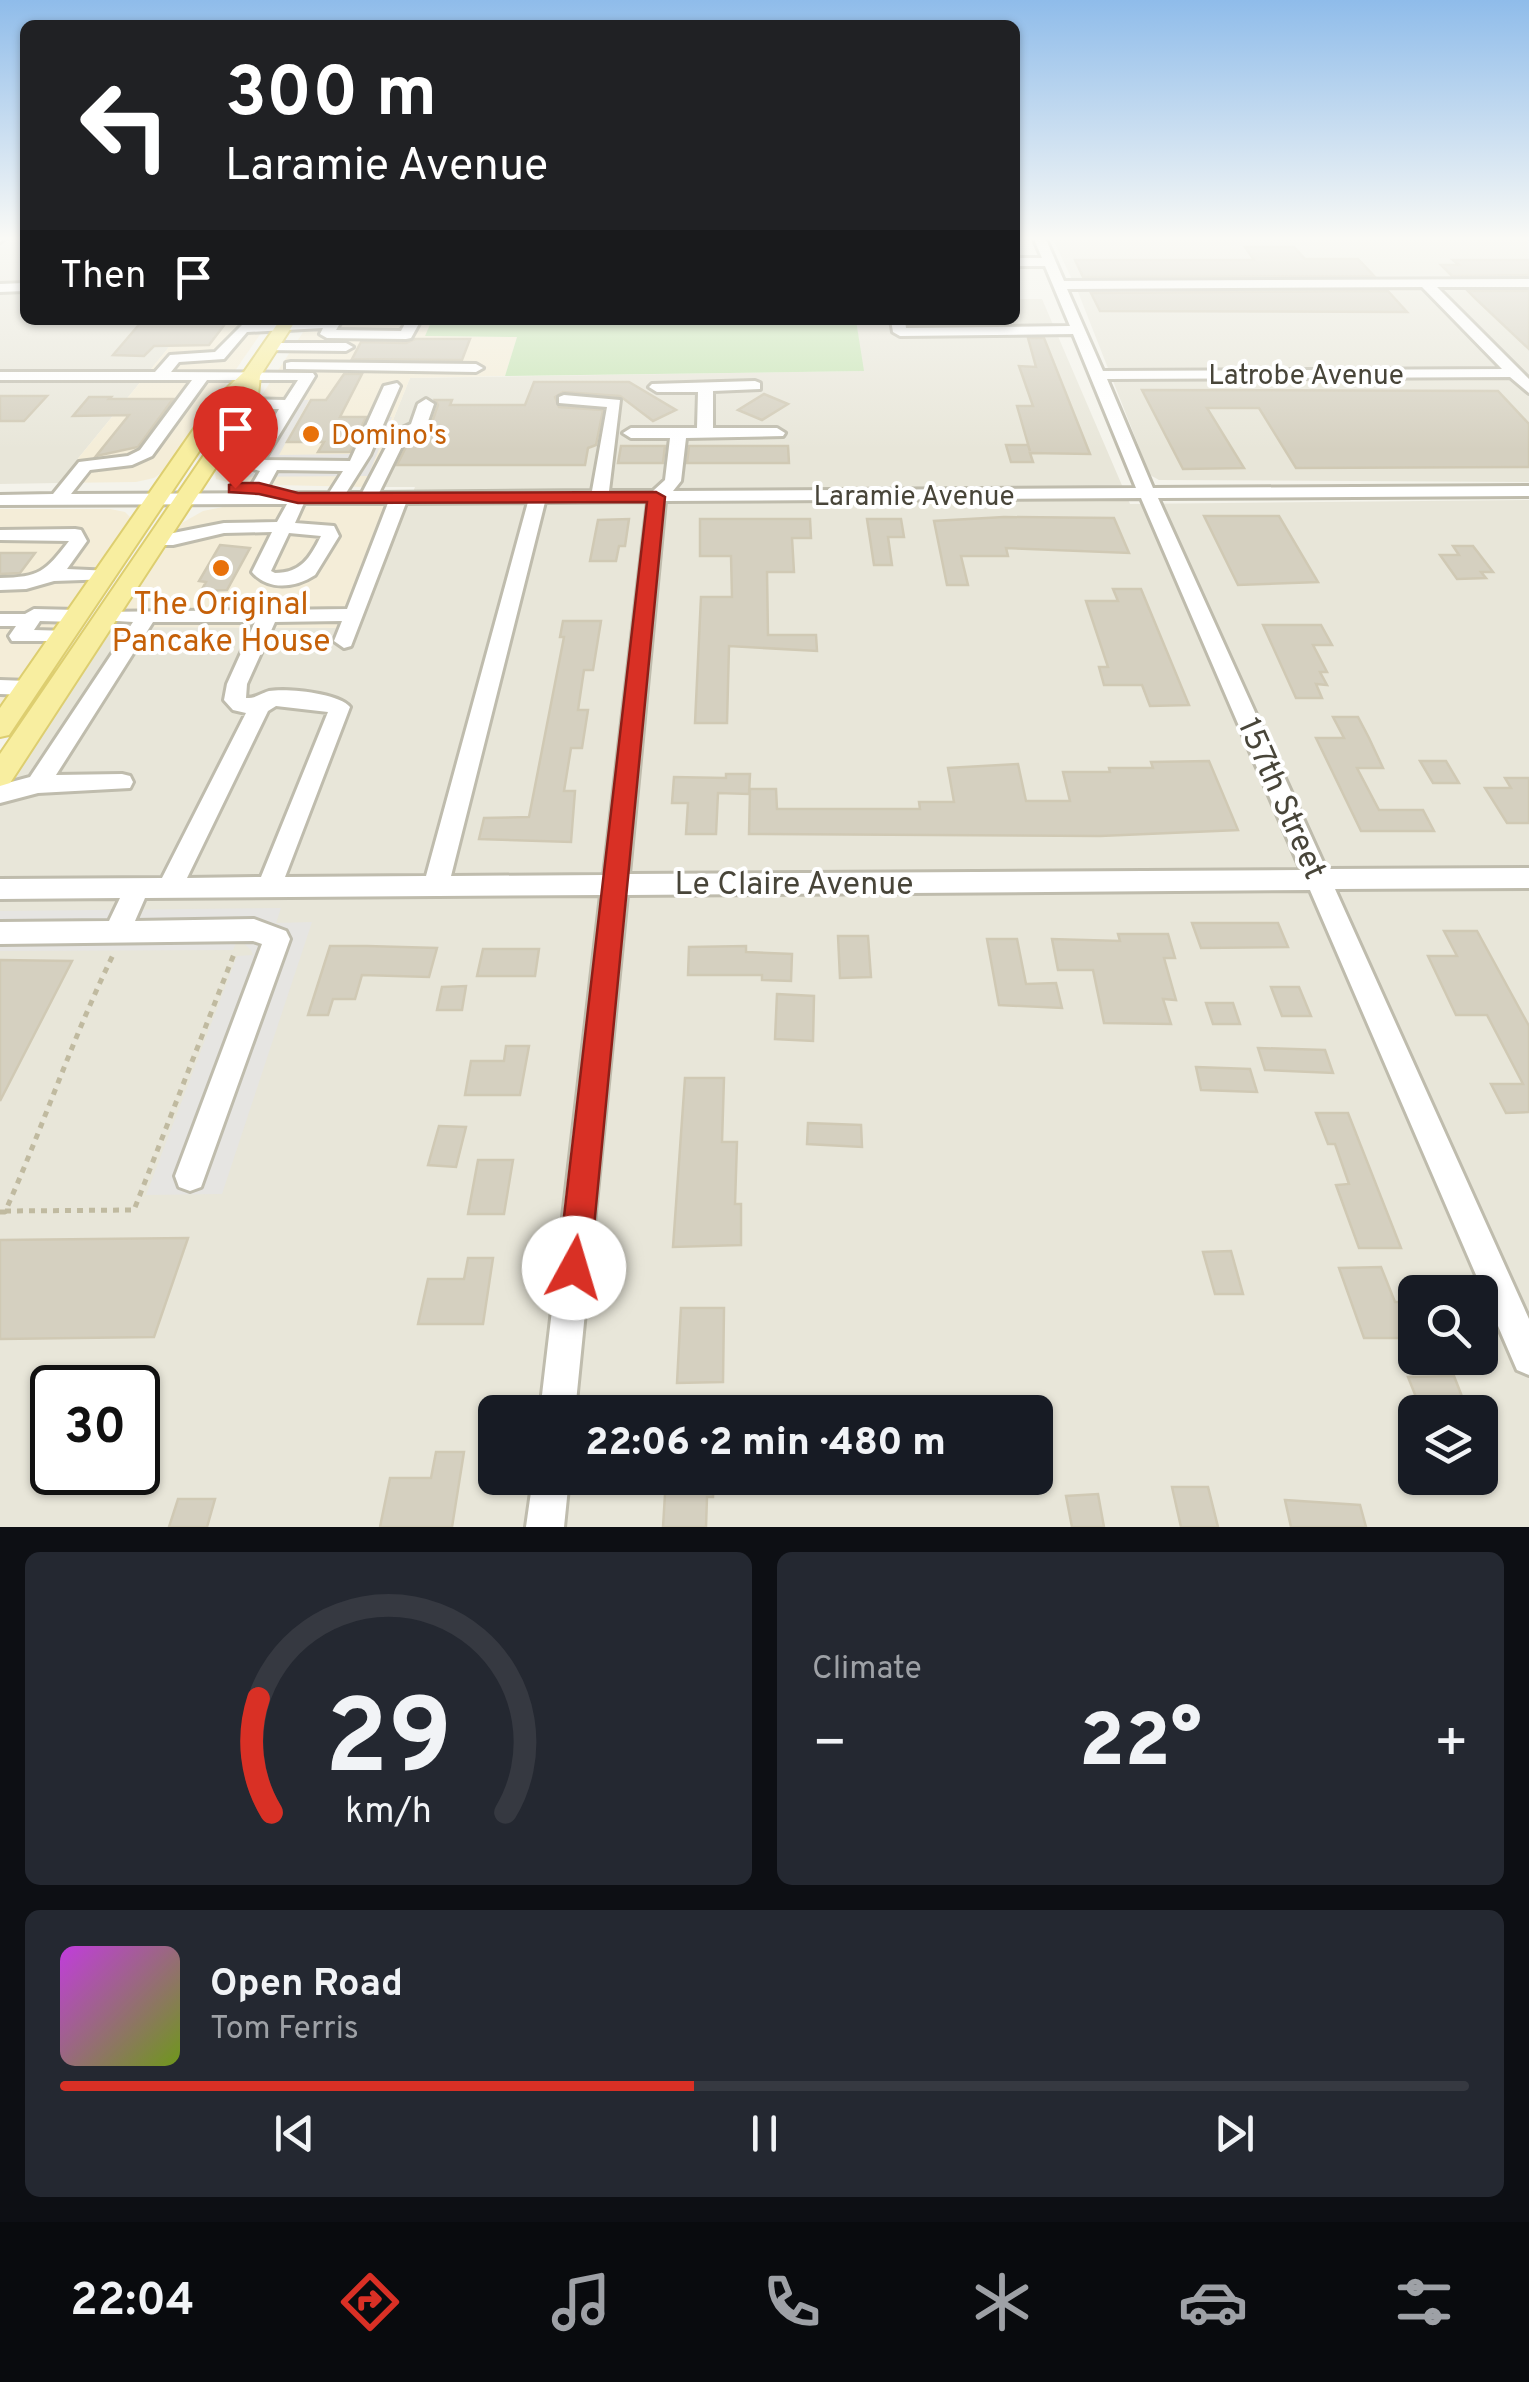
<!DOCTYPE html>
<html lang="en">
<head>
<meta charset="utf-8">
<style>
  :root { --surface:#171b24; --page:#242831; --text:#f1f3f6; --muted:#9ea1a6; --line:#363941; --accent:#d93025 }
  body { margin:0; font-family:Overpass,sans-serif; background:var(--page); color:var(--text); height:100vh; display:flex; flex-direction:column; font-size:38px; white-space:nowrap }
  * { box-sizing:border-box; margin:0 }
  p { font-size:32px; color:var(--muted) }
  .icon { flex:none; width:55px; height:55px; fill:none; stroke:currentColor; stroke-width:2; stroke-linecap:round; stroke-linejoin:round }
  .map { position:relative; height:1527px; overflow:hidden }
  .drawer { display:flex; flex-direction:column; gap:25px; padding:25px; background:#0d0f14; flex:1 }
  .drawer>* { flex:none }
  .top-card { position:absolute; left:20px; top:20px; width:1000px; height:305px; border-radius:15px; box-shadow:0 2px 8px #0004; background:#202124; color:#fff; overflow:hidden }
  .fabs { position:absolute; left:1398px; top:1275px; display:grid; gap:20px }
  .fabs a { display:grid; place-items:center; width:100px; height:100px; border-radius:15px; background:var(--surface); box-shadow:0 2px 8px #0004; font-size:50px }
  .speed { position:absolute; left:30px; top:1365px; display:flex; gap:20px; font-size:50px; font-weight:700; text-align:center }
  .speed>* { display:grid; place-content:center; width:130px; height:130px; border-radius:50%; background:var(--surface); box-shadow:0 2px 8px #0004; line-height:1 }
  .speed .limit { border:5px solid #111; border-radius:15px; background:#fff; color:#111 }
  .pin { position:absolute; display:grid; place-items:center; width:85px; height:85px; color:#fff; margin:-102px -42px; border-radius:50% 50% 50% 0; rotate:-45deg; box-shadow:0 0 10px #0007 }
  .pin .icon { rotate:45deg }
  .me { position:absolute; width:110px; margin:-55px; rotate:6deg; stroke-linejoin:round; filter:drop-shadow(0 0 8px #0008) }
  .turn { display:flex; align-items:center; gap:35px; height:210px; padding:0 40px; font-size:45px }
  .turn .icon { width:130px; height:130px; stroke-width:2.5 }
  .turn b { display:block; font-size:70px; line-height:85px }
  .then { display:flex; align-items:center; height:95px; padding:0 40px; background:#0003; gap:20px; font-size:38px }
  .big { font-size:75px; font-weight:800; line-height:1.1 }
  .drawer .widget { flex:1; display:flex; flex-direction:column; justify-content:center; gap:15px; min-width:0; padding:0 35px; border-radius:15px; background:var(--page) }
  .drawer .dial { align-items:center; gap:0 }
  .dial svg { height:260px; overflow:visible; fill:none; stroke:var(--line); stroke-width:7; stroke-linecap:round; text-anchor:middle }
  .dial text { fill:var(--text); stroke:none }
  .song { display:flex; align-items:center; gap:30px }
  .cover { width:120px; height:120px; border-radius:15px; background:linear-gradient(135deg,hsl(290 70% 55%),hsl(80 70% 35%)) }
  .played { height:10px; border-radius:5px; background:linear-gradient(90deg,var(--accent) 45%,var(--line) 45%) }
  .keys { display:flex; justify-content:space-around; direction:ltr }
  .heat { display:flex; justify-content:space-between; align-items:center; font-size:55px; direction:ltr }
  .drawer .tiles { flex:1; display:grid; gap:25px; grid-template-columns:1fr 1fr }
  .widget:last-child { grid-column:span 2 }
  .trip { position:absolute; left:478px; top:1395px; width:575px; height:100px; border-radius:15px; background:var(--surface); box-shadow:0 2px 8px #0004; font-weight:800; line-height:100px; text-align:center }
  .tabs { display:flex; height:160px; justify-content:space-around; align-items:center; background:#090b0e; color:var(--muted) }
  .tabs .icon { width:70px; height:70px }
  .tabs .active { color:var(--accent) }
  .tabs b { font-size:45px; color:var(--text) }
  .map>svg:first-child { display:block }
  .residential { fill:#e8e6d9; fill-rule:evenodd }
  .commercial { fill:#f4edd8 }
  .green { fill:#c8e5b6 }
  .parking { fill:#e6e5e2 }
  .building { fill:#d5d0c0; stroke:#d0c9b4; stroke-width:2.5 }
  .lines { fill:none; stroke-linecap:round; stroke-linejoin:round }
  .minor-casing { stroke:#bfbcad; stroke-width:6 }
  .major-casing { stroke:#ddce70; stroke-width:4 }
  .path { stroke:#c0baa0; stroke-width:5; stroke-dasharray:6 6; stroke-linecap:butt }
  .minor { fill:#fff; fill-rule:evenodd }
  .major { fill:#f8eea0; fill-rule:evenodd }
  .route { fill:#d93025; stroke:#8d1f18; stroke-width:2.5 }
  .food-dot { fill:#e8710a; stroke:#fff; stroke-width:4 }
  .labels { text-anchor:middle; stroke-width:8; stroke-linejoin:round; paint-order:stroke }
  .far-street-label { font-size:28px; fill:#484539; stroke:#fff }
  .far-food-label { font-size:28px; fill:#c56008; stroke:#fff; text-anchor:start }
  .food-label { font-size:32px; fill:#c56008; stroke:#fff }
  .street-label { font-size:32px; fill:#484539; stroke:#fff }
</style>
</head>
<body>
<div class="map">
<svg width="1529" height="1527" viewBox="0 0 1529 1527">
  <rect width="100%" height="100%" fill="#f4f3eb"/>
  <g class="residential">
    <path d="M0 237H25V320H191L58 483 0 484Z"/>
    <path d="M1052 237H1529V482L1159 480 1150 475 1078 292Z"/>
    <path d="M1015 299H1042L1130 504 1529 500V1527H0V798L114 627 357 628 415 487H366L410 378 863 371 856 320H1015ZM1415 1292H1480V1358H1415ZM52 1388H138V1472H52ZM495 1412H1035V1478H495ZM1415 1412H1480V1478H1415Z"/>
  </g>
  <g class="commercial">
    <path d="M191 320H270L168 468 154 478 136 482 58 483Z"/>
    <path d="M311 320H432L426 336 517 337 505 376 410 378 366 487 236 484 216 479 214 468Z"/>
    <path d="M407 506 357 628 114 627 182 523 203 511 223 507Z"/>
    <path d="M0 509H110L125 512 131 518 0 711Z"/>
  </g>
  <path class="green" d="M432 320H856L864 371 505 376 517 337 425 336Z"/>
  <g class="parking">
    <path d="M268 400H309L279 455 353 454 371 417H392L368 476 231 477 237 467 230 463Z"/>
    <path d="M281 908 276 923 312 922 222 1194 146 1195 237 956 253 955 251 950 238 938 233 950 0 951V911Z"/>
  </g>
  <g class="building">
    <path d="M1245 247H1294L1305 259H1358L1374 276 1083 277 1075 260H1254Z"/>
    <path d="M1453 260H1529V275L1452 276 1441 265H1459Z"/>
    <path d="M1388 291 1407 312 1100 311 1091 293Z"/>
    <path d="M1468 291H1529V349L1476 299Z"/>
    <path d="M143 320H228L209 345 154 346 144 356 113 355Z"/>
    <path d="M1028 338H1044L1090 454 1030 453 1033 462H1011L1006 445H1028L1030 451 1017 406H1033L1019 366 1036 367Z"/>
    <path d="M415 339H470L462 360 352 359 361 342 406 343Z"/>
    <path d="M344 374H362L340 417H366L350 452H318L324 442H287L311 400H326Z"/>
    <path d="M534 382H629L676 410 653 421 620 396 563 392 555 397 559 407 603 410 596 445 588 448 585 465H397L409 441 430 428 438 405 435 400H452L450 405H525Z"/>
    <path d="M1142 390 1498 391 1529 424V467L1296 468 1259 408H1207L1244 468 1183 469Z"/>
    <path d="M764 394 788 404 762 420 738 410Z"/>
    <path d="M0 396H47L24 421H0Z"/>
    <path d="M89 397H111L109 399H173L138 447 96 456 129 415 73 416Z"/>
    <path d="M621 446H665L663 463H618Z"/>
    <path d="M689 446H788L789 463H687Z"/>
    <path d="M1204 516H1279L1318 582 1238 585Z"/>
    <path d="M1004 517 1114 518 1129 553 1006 548 1008 556H961L968 585H947L934 521Z"/>
    <path d="M629 519 625 546H619L616 561H590L598 520Z"/>
    <path d="M700 519H810L811 538H792L794 572H767L768 635H816L817 651 729 646 727 723H695L701 597H732L731 556H700Z"/>
    <path d="M867 519H901L904 537H888L892 565H874Z"/>
    <path d="M220 545 250 548 227 590 201 591 206 582 199 581Z"/>
    <path d="M1453 546H1473L1493 572H1481L1486 578 1457 579 1440 555H1459Z"/>
    <path d="M0 553H35L20 573 0 574Z"/>
    <path d="M1113 589H1141L1189 705 1150 706 1142 685H1104L1099 667H1108L1086 601H1118Z"/>
    <path d="M563 621H601L593 670H584L578 710H588L582 748H571L564 791H575L571 842 479 839 484 818 529 817 564 637H560Z"/>
    <path d="M1263 625H1321L1332 645H1313L1327 672H1320L1327 685 1316 684 1322 698H1296Z"/>
    <path d="M1333 717H1358L1369 738 1383 768H1357L1379 810H1423L1434 831H1361L1316 738H1344Z"/>
    <path d="M1209 761 1238 830 1100 836 749 834 750 789H776L777 809H920L919 802H954L948 768 1018 764 1026 801H1070L1063 772H1110L1109 768H1153L1151 762Z"/>
    <path d="M1420 761H1446L1459 783H1433Z"/>
    <path d="M726 774H750L749 794 718 793 716 834H686L688 803H672L674 777 726 778Z"/>
    <path d="M1505 778H1529V823H1507L1485 788H1511Z"/>
    <path d="M1192 923H1278L1288 947 1201 948Z"/>
    <path d="M1444 931H1477L1529 1026V1112L1506 1113 1491 1084H1523L1487 1015H1456L1428 956H1457Z"/>
    <path d="M1118 934H1168L1175 958H1164L1176 1000 1163 999 1171 1024 1104 1023 1093 970H1058L1052 939 1120 941Z"/>
    <path d="M838 936H868L871 977 840 978Z"/>
    <path d="M987 939H1017L1026 984 1056 983 1062 1008 999 1005Z"/>
    <path d="M330 946H367L437 948 429 977 362 975 355 999H333L328 1015H308Z"/>
    <path d="M746 946V952L792 954 791 981 762 980V975H688L689 947Z"/>
    <path d="M483 949H539L535 976H477Z"/>
    <path d="M0 960 72 961 0 1101Z"/>
    <path d="M466 986 462 1010H437L442 987Z"/>
    <path d="M1271 987H1299L1311 1016H1282Z"/>
    <path d="M777 994 814 996 813 1041 775 1039Z"/>
    <path d="M1206 1003H1233L1240 1024H1213Z"/>
    <path d="M506 1046H529L520 1095H465L471 1061H504Z"/>
    <path d="M1258 1048 1325 1050 1333 1073 1265 1070Z"/>
    <path d="M1196 1067 1250 1069 1257 1092 1201 1090Z"/>
    <path d="M685 1078H724L722 1142H737L735 1204H741V1245L673 1247Z"/>
    <path d="M1316 1113H1348L1401 1248H1359L1336 1185 1349 1184 1335 1144H1328Z"/>
    <path d="M808 1123 861 1125 862 1147 807 1144Z"/>
    <path d="M439 1126 466 1127 456 1167 428 1165Z"/>
    <path d="M478 1160H513L504 1214H468Z"/>
    <path d="M188 1238 154 1337 0 1339V1240Z"/>
    <path d="M1231 1251 1243 1294H1215L1203 1252Z"/>
    <path d="M468 1258H493L483 1324H418L428 1279H464Z"/>
    <path d="M1381 1267 1395 1302H1415V1338H1364L1339 1268Z"/>
    <path d="M681 1308H724L723 1382 677 1383Z"/>
    <path d="M1454 1376 1468 1412H1422L1408 1377Z"/>
    <path d="M436 1452H464L452 1527H380L390 1478H431Z"/>
    <path d="M666 1478H714L713 1497H707L706 1527H663Z"/>
    <path d="M1172 1487H1208L1218 1527H1181Z"/>
    <path d="M1098 1494 1104 1527H1072L1066 1496Z"/>
    <path d="M178 1499H215L207 1527H169Z"/>
    <path d="M1285 1500 1360 1505 1366 1527H1291Z"/>
  </g>
  <g class="lines">
    <defs>
      <g id="minor">
        <path d="M0 237H7L0 242Z"/>
        <path d="M1033 237H1045L1064 281 1529 279V287H1437L1529 379V393L1510 377 1107 379 1153 488 1529 486V496L1158 498 1326 869 1529 868V888L1335 889 1529 1319V1375L1517 1370 1310 890 627 895 575 1412H540L601 895 145 898 135 921 254 919 286 931 290 939 201 1187 190 1191 179 1187 175 1176 262 944 253 941 0 944V922L109 921 120 898 0 899V879L162 878 246 713 233 710 224 700 227 684 255 622H153L56 775 122 774 130 776 133 782 130 788 38 793 0 803V785L30 777 133 622 101 620 98 616 101 612 347 609 388 503H304L295 523 334 526 339 536 315 575C295 588 268 591 252 572L272 532 224 533 173 545H153L150 541 153 537 224 523 277 522 287 504 0 505V495L53 494 79 462 128 456 140 450 192 380H0V372H155L170 355 215 352 243 324 342 320 336 330 401 331 407 320H421L411 338 406 339 327 338 320 334 323 328 247 332 224 359 179 362 171 372 313 373 315 376 264 460 350 461 384 386 397 383 400 386 370 455 346 493H362L394 432 411 424 418 404 426 399 434 404 426 427 406 438 379 493 592 491 607 407 559 403V397L564 395 620 400 609 491H653L665 480 670 438H631L623 433 631 428H697L698 392H657L649 387 652 384 755 381 760 383V389L713 391V428H777L785 433 783 436 686 438 681 481 673 491 1136 488 1073 334 900 336 893 332 891 320H905L906 328 1070 326 1045 266H1015V258H1042ZM1422 287 1502 369 1103 371 1067 289ZM207 380H298L285 400 248 399 240 404 248 409H279L244 466 260 471 250 488 259 493 265 492 277 470 343 471 329 493 71 494 90 470 132 465 152 456ZM1141 498 1301 870 629 874 665 501ZM648 501 604 875 451 876 545 502ZM528 502 426 876 285 877 350 707C339 693 287 688 269 691 259 694 257 698 246 698L247 684 275 622 342 621 334 641 344 648 351 646 406 503ZM289 533 321 536C310 558 301 573 275 573L271 571ZM276 706 328 712 261 877 187 878 268 711Z"/>
        <path d="M25 283V291L0 292V284Z"/>
        <path d="M270 343H346L353 347 346 351 265 350V344Z"/>
        <path d="M291 362 476 364 483 368 476 372 286 369V363Z"/>
        <path d="M75 529 81 530 87 541 67 569 112 571V579L54 581 26 589 0 590V578C40 577 45 572 69 541L0 540V530Z"/>
        <path d="M34 609 77 610 87 616 77 622 40 621 34 630 70 631 73 636 70 641H12L9 636 16 626H0V614H25Z"/>
        <path d="M0 680 28 681 39 688 28 695 0 694Z"/>
        <path d="M533 1478H569L564 1527H526Z"/>
      </g>
      <path id="major" d="M280 320H296L260 376 257 404 10 783 0 786V754L239 404V397L228 408 9 735 0 737V708L214 400 244 372Z"/>
    </defs>
    <use href="#minor" class="minor-casing"/>
    <use href="#major" class="major-casing"/>
    <g class="path">
      <path d="M5 1211 134 1210 234 954"/>
      <path d="M0 1212H5C43 1127 72 1039 113 955H110"/>
    </g>
    <use href="#minor" class="minor"/>
    <use href="#major" class="major"/>
  </g>
  <linearGradient id="sky" x2="0" y2="1"><stop stop-color="#8fbcea"/><stop offset="0.53" stop-color="#fafaf6"/><stop offset="1" stop-color="#fafaf6" stop-opacity="0"/></linearGradient>
  <rect width="1529" height="450" fill="url(#sky)"/>
  <path class="route" d="M235 483H259L298 493 656 492 665 497 590 1268 586 1280 574 1285 562 1280 558 1268 647 502 298 503 259 494 229 492V485Z"/>
  <g class="food-dot">
    <circle cx="311" cy="434" r="10"/>
    <circle cx="221" cy="568" r="10"/>
  </g>
  <g class="labels">
    <g class="far-street-label">
      <text x="1306" y="384">Latrobe Avenue</text>
      <text x="914" y="505">Laramie Avenue</text>
    </g>
    <g class="far-food-label">
      <text x="331" y="444">Domino's</text>
    </g>
    <g class="food-label">
      <text x="221" y="614">The Original<tspan x="221" dy="37">Pancake House</tspan></text>
    </g>
    <g class="street-label">
      <text transform="translate(1283 798) rotate(66)" y="11">157th Street</text>
      <text x="794" y="894">Le Claire Avenue</text>
    </g>
  </g>
</svg>
<div class="fabs">
<a><svg class="icon" aria-label="search" viewBox="0 0 24 24"><circle cx="10" cy="10" r="6"/><path d="M15 15l6 6"/></svg></a>
<a><svg class="icon" aria-label="layers" viewBox="0 0 24 24"><path d="M12 4l9 5-9 5-9-5zM3 14l9 5 9-5"/></svg></a>
</div>
<div class="speed"><div class="limit">30</div></div>
<div class="pin" style="left:235px;top:488px;background:#d93025"><svg class="icon" aria-label="arrive" viewBox="0 0 24 24"><path d="M6 21V4h12l-3 4 3 4H6"/></svg></div>
<svg class="me" style="left:574px;top:1268px" viewBox="-20 -20 40 40"><circle r="19" fill="#fff"/><path d="M0-13L10 11 0 6-10 11z" fill="#d93025"/></svg>
<div class="trip">22:06 · 2 min · 480 m</div>
<div class="top-card">
<div class="turn"><svg class="icon" aria-label="left" viewBox="0 0 24 24"><path d="M17 20v-9H6M10 6l-5 5 5 5"/></svg><div><b>300 m</b>Laramie Avenue</div></div>
<div class="then">Then<svg class="icon" aria-label="arrive" viewBox="0 0 24 24"><path d="M6 21V4h12l-3 4 3 4H6"/></svg></div>
</div>
</div>
<section class="drawer">
<div class="tiles">
<div class="widget dial"><svg viewBox="0 0 100 80">
<path d="M14 69A42 42 0 1 1 86 69"/>
<path d="M14 69A42 42 0 0 1 10 34" stroke="#d93025"/>
<text x="50" y="56" font-size="32" font-weight="700">29</text>
<text x="50" y="72" font-size="11">km/h</text>
</svg></div>
<div class="widget"><p>Climate</p>
<div class="heat"><a>−</a><b class="big">22°</b><a>+</a></div>
</div>
<div class="widget">
<div class="song"><i class="cover"></i><div><b>Open Road</b><p>Tom Ferris</p></div></div>
<div class="played"></div>
<div class="keys"><svg class="icon" aria-label="previous" viewBox="0 0 24 24"><path d="M18 5L8 12l10 7zM5 5v14"/></svg><svg class="icon" aria-label="pause" viewBox="0 0 24 24"><path d="M8 5v14M16 5v14"/></svg><svg class="icon" aria-label="next" viewBox="0 0 24 24"><path d="M6 5l10 7-10 7zM19 5v14"/></svg></div>
</div>
</div>
</section>
<nav class="tabs">
<b>22:04</b>
<svg class="icon active" aria-label="directions" viewBox="0 0 24 24"><path d="M12 3l9 9-9 9-9-9zM9 14v-3h6M13 9l2 2-2 2"/></svg>
<svg class="icon" aria-label="music" viewBox="0 0 24 24"><path d="M9 18V5l10-2v13"/><circle cx="6" cy="18" r="3"/><circle cx="16" cy="16" r="3"/></svg>
<svg class="icon" aria-label="phone" viewBox="0 0 24 24"><path d="M5 4h4l2 5-3 2q2 4 5 5l2-3 5 2v4C11 20 4 13 5 4z"/></svg>
<svg class="icon" aria-label="climate" viewBox="0 0 24 24"><path d="M12 3v18M4 7l16 10M4 17L20 7"/></svg>
<svg class="icon" aria-label="car" viewBox="0 0 24 24"><path d="M5 17H2v-5l4-1 3-4h7l3 4 3 1v5h-3M9 17h6M6 11h13"/><circle cx="7" cy="17" r="2"/><circle cx="17" cy="17" r="2"/></svg>
<svg class="icon" aria-label="filters" viewBox="0 0 24 24"><path d="M4 7h16M4 17h16"/><circle cx="9" cy="7" r="2"/><circle cx="15" cy="17" r="2"/></svg>
</nav>
</body>
</html>
